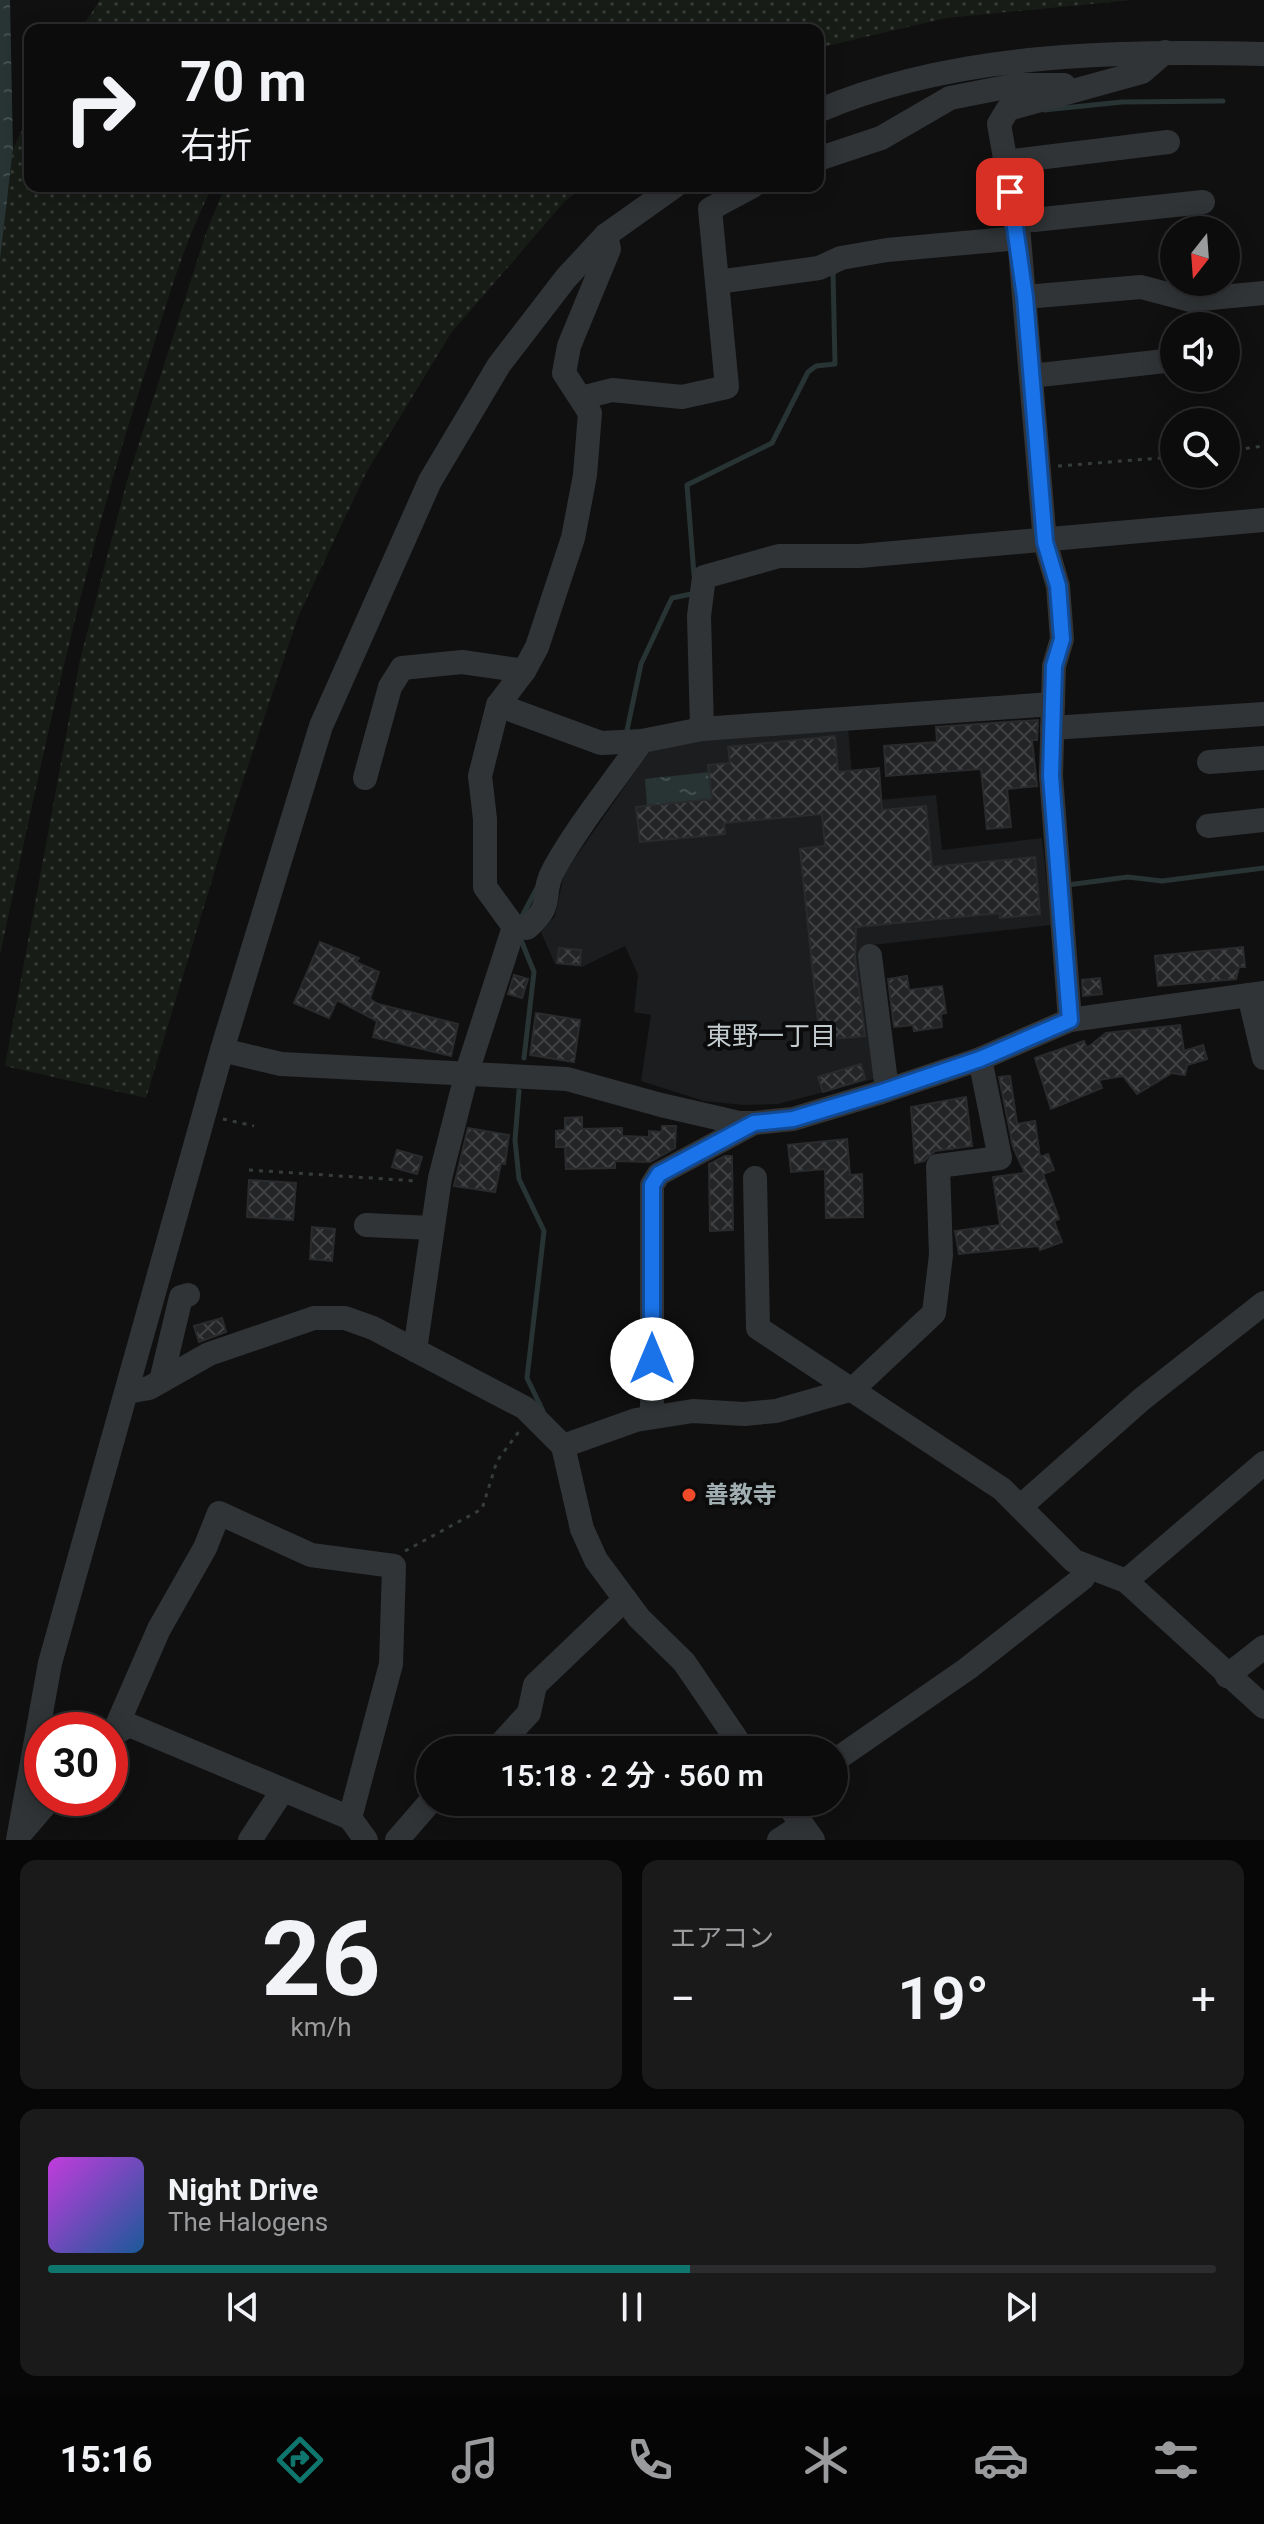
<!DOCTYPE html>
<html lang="ja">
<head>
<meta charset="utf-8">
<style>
  :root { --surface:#0c0c0d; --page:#1a1a1b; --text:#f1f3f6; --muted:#9a9b9d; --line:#2c2c2e; --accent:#0f766e }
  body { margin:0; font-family:Roboto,"Noto Sans JP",sans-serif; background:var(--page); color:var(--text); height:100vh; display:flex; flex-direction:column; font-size:30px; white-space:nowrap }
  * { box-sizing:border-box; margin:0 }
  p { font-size:26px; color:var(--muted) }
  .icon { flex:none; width:44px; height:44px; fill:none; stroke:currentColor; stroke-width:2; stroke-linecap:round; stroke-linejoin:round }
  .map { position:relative; height:1840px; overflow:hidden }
  .sheet { display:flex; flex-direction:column; gap:20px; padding:20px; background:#070707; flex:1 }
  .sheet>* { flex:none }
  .top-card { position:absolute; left:24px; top:24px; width:800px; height:168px; border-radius:16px; box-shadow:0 4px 20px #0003,0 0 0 2px var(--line); background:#0c0c0d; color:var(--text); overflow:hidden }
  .needle { width:52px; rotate:197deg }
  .controls { position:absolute; left:1160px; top:216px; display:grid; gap:16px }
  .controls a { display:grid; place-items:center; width:80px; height:80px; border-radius:50%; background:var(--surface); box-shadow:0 4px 20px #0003,0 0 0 2px var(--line); font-size:40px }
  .speed { position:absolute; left:24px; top:1712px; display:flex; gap:16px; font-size:40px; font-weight:700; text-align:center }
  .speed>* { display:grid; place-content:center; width:104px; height:104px; border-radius:50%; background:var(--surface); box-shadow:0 4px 20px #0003,0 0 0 2px var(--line); line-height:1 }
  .speed .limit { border:12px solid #d22; background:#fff; color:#111 }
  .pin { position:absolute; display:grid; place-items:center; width:68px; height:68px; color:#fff; margin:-34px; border-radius:16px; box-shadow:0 4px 12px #0006 }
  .me { position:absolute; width:88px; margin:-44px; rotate:0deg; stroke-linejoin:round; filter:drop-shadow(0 0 6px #0008) }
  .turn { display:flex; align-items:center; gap:28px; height:168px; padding:0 24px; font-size:36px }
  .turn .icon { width:104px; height:104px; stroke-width:2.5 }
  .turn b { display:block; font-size:56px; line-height:68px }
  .big { font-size:60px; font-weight:600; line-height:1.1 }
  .sheet .widget { flex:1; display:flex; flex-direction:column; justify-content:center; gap:12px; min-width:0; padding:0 28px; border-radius:16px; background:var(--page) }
  .sheet .dial { align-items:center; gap:0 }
  .dial b { font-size:104px; line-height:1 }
  .song { display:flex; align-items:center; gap:24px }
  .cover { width:96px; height:96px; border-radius:12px; background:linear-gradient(135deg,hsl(290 70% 55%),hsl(210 70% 35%)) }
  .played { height:8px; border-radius:4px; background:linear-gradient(90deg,var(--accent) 55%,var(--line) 55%) }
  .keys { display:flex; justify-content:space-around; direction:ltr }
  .heat { display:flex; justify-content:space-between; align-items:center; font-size:44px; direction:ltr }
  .sheet .tiles { flex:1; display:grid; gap:20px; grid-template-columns:1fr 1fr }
  .widget:last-child { grid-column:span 2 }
  .trip { position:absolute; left:416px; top:1736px; width:432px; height:80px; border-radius:40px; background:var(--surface); box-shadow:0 4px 20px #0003,0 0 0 2px var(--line); font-weight:600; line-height:80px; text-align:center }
  .tab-bar { display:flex; height:128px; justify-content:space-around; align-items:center; background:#050505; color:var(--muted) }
  .tab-bar .icon { width:56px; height:56px }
  .tab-bar .selected { color:var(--accent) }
  .tab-bar b { font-size:36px; color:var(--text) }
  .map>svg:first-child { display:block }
  .built { fill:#1c1d1e }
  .grass { fill:url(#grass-dots) }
  .water { fill:url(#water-ripples) }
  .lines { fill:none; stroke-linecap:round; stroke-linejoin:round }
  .stream { stroke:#273433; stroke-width:5 }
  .building { fill:url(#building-cross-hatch); stroke:#2a2b2d; stroke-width:2 }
  .path { stroke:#373c3d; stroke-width:3; stroke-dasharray:4 6; stroke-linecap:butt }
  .minor { stroke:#313436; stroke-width:24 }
  .route-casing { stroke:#114b97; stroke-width:20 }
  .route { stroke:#1a73e8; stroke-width:14 }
  .poi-dot { fill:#ef4b2a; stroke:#0b0b0c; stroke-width:3 }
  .labels { text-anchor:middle; stroke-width:8; stroke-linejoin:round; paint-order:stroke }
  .poi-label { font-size:24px; font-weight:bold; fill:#a1afb2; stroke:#0b0b0c; text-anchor:start }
  .neighbourhood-label { font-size:26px; fill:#c2cbce; stroke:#0b0b0c }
</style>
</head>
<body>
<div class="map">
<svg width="1264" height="1840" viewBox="0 0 1264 1840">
  <defs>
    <pattern id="grass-dots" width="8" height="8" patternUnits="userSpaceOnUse" patternTransform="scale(2)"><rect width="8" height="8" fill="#181c16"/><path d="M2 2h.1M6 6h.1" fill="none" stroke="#363a36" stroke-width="1.8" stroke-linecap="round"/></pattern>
    <pattern id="water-ripples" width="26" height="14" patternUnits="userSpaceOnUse" patternTransform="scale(2)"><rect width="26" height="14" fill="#273433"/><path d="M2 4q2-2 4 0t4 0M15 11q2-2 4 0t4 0" fill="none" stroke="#434f4e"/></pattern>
    <pattern id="building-cross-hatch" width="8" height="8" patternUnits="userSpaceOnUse" patternTransform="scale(2)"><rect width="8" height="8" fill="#232425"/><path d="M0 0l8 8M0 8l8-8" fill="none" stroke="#404142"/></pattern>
  </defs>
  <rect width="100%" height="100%" fill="#101011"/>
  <path class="built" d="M848 726 854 802 936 795 942 850 1042 838 1051 925 863 946 879 1074 874 1079 778 1104 743 1105 704 1101 641 1081 651 1015 634 1012 638 975 625 946 582 967 555 964 541 932 555 916 564 874 651 749 659 744Z"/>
  <g class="grass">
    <path d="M100 0H1133L946 18 818 48V30H80Z"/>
    <path d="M30 113V186H213C181 247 164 314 143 379 82 568 41 761 0 955V260L13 149Z"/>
    <path d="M225 186H585L565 201 451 333 366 473 298 617 231 817 146 1098 5 1066 80 660 127 481 206 233Z"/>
  </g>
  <g class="water">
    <path d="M0 0H10L13 149 0 260Z"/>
    <path d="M709 772 714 812 647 806 645 779Z"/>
  </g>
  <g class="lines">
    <g class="stream">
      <path d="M1044 110 1122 102 1223 101"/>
      <path d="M694 575 687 485 772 443 808 372 816 366 835 364 833 272 836 271"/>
      <path d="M626 735 641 664 669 604 672 598 696 593"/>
      <path d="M1067 885 1128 877 1162 881 1264 868"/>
      <path d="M520 920 538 886"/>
      <path d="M521 940 534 972 524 1058"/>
      <path d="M519 1091 515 1140 519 1179 544 1231 527 1378 543 1411"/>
    </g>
  </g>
  <g class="building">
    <path d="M1038 720 1037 740H1032L1037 786 1007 789 1011 827 987 829 981 769 886 776 884 746 937 742 936 727Z"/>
    <path d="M835 736 838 772 879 768 882 810 926 806 932 867 1035 857 1040 914 1000 918V913L856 927 855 958 865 1036 820 1040 800 849 825 846 822 814 724 823 725 834 640 842 636 807 712 799 708 765 730 763 728 747Z"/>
    <path d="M320 942 359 958 356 962 379 972 370 999 378 1004 458 1024 451 1056 373 1037 377 1021 337 1000 329 1018 294 1003Z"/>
    <path d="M1243 947 1245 967H1239L1236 979 1158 986 1155 956Z"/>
    <path d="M559 948 581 950 580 965 557 963Z"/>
    <path d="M514 975 528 979 522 998 508 994Z"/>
    <path d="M907 976 909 990 942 986 946 1013 941 1014 942 1027 914 1031 913 1025 894 1027 888 979Z"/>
    <path d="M1100 978 1102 994 1083 996 1082 980Z"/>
    <path d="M536 1013 580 1020 574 1062 530 1055Z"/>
    <path d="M1180 1025 1184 1051 1203 1045 1207 1059 1187 1065 1185 1075 1172 1073 1137 1094 1123 1076 1099 1080 1102 1088 1051 1109 1035 1058 1084 1041 1087 1048 1106 1033Z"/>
    <path d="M861 1064 865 1079 823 1092 818 1077Z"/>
    <path d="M1010 1076 1017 1124 1035 1121 1040 1157 1048 1154 1054 1170 1043 1174 1059 1219 1054 1221 1062 1242 1040 1250 1038 1246 959 1254 955 1231 1000 1225 993 1177 1025 1173 1013 1147 999 1077Z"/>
    <path d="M966 1097 972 1146 935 1151 924 1161 915 1163 911 1107Z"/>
    <path d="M582 1117V1129L622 1128V1136L649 1137V1131L662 1132V1126H676L675 1148 650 1162 615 1161V1168L566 1169 565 1147H556V1131L565 1130V1118Z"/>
    <path d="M468 1128 509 1135 505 1164 501 1163 495 1192 454 1186Z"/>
    <path d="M847 1139 850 1175 862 1174 863 1217 826 1218 825 1169 791 1172 788 1145Z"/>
    <path d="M397 1150 422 1157 417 1174 392 1167Z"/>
    <path d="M725 1156H732L733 1230 710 1231 709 1164Z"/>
    <path d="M249 1180 296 1183 293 1220 247 1217Z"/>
    <path d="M312 1227 335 1229 332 1261 310 1259Z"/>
    <path d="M222 1318 226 1332 199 1342 194 1326Z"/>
  </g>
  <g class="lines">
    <g class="path">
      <path d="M1226 451 1264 446"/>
      <path d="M1058 466 1174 457"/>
      <path d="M223 1119 254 1126"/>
      <path d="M249 1170 417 1181"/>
      <path d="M405 1551 482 1509 497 1461 520 1430"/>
    </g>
    <g class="minor">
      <path d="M818 111C956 52 1116 51 1264 54"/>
      <path d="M818 159 881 138 950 98 1016 85H1064"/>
      <path d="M1005 162 1168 142"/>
      <path d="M1015 222 1203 202"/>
      <path d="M717 282 819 268 841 258 887 250 1019 238"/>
      <path d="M1025 297 1141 287 1190 300 1264 293"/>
      <path d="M1031 376 1174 360"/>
      <path d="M581 398 612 390 682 397 727 387 710 209 753 186"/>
      <path d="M498 705 601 743 642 741 702 729 1053 704"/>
      <path d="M1052 728 1264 714"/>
      <path d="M702 729 699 616 704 577 779 556H860L1264 520"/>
      <path d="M1209 762 1264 758"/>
      <path d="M365 778 390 687 402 668 462 662 524 671"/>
      <path d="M1208 826 1264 820"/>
      <path d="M514 927 527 928C557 902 539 895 554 869 579 824 613 783 642 741"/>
      <path d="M870 956 887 1090"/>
      <path d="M1249 995 1264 1058"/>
      <path d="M1070 1020 1051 776 1054 666 1062 639 1058 586 1045 542 1019 238 999 124 1008 109 1142 72 1165 52"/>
      <path d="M222 1050 281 1064 567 1079 661 1105 739 1123H754L793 1119 882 1092 980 1059 1070 1020 1264 993"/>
      <path d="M755 1178 758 1328 1002 1489 1074 1561 1126 1581 1264 1707"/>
      <path d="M366 1225 432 1228"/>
      <path d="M415 1350 440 1178 467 1072 514 927 485 887V819L480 776 498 705 524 671 537 647 573 538 585 475 590 413 564 373 569 346 609 249 606 235"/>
      <path d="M161 1381 181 1297 188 1295"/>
      <path d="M127 1392 149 1388 209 1354 314 1318H345L373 1328 525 1408 563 1446 582 1529 596 1560 639 1618 684 1662 744 1750"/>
      <path d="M652 1417V1185L659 1174 754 1123"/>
      <path d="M563 1446 636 1420 693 1411 744 1414 776 1411 853 1389 934 1313 941 1255 938 1166 1000 1158 980 1059"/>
      <path d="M1020 1507 1142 1399 1264 1303"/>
      <path d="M1126 1581 1264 1463"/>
      <path d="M1227 1676 1264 1647"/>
      <path d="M114 1732 159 1629 205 1548 219 1513 311 1555 394 1566 391 1664 350 1818"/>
      <path d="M110 1736 129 1725 350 1818 366 1840"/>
      <path d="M495 1750 529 1713 535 1685 625 1599"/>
      <path d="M834 1761 967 1669 1083 1578 1089 1567"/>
      <path d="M786 1802 813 1840"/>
      <path d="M20 1834 51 1798"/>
      <path d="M18 1840 50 1663 222 1050 321 726 430 481 499 365 566 278 606 235 675 186"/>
      <path d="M250 1840 283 1790"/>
      <path d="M397 1840 430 1802"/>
      <path d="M779 1840 802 1825"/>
    </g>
  </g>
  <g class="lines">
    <defs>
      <path id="route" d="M652 1359V1185L659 1174 754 1123 793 1119 882 1092 980 1059 1070 1020 1051 776 1054 666 1062 639 1058 586 1045 542 1025 297 1010 192"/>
    </defs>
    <use href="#route" class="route-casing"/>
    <use href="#route" class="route"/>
  </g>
  <circle class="poi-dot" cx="689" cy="1495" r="8"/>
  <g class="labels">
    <g class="poi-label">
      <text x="705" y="1503">善教寺</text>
    </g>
    <g class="neighbourhood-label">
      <text x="771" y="1045">東野一丁目</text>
    </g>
  </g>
</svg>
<div class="controls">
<a><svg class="needle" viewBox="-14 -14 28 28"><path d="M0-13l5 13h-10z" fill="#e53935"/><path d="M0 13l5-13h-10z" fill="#9a9b9d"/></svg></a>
<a><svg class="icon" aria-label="sound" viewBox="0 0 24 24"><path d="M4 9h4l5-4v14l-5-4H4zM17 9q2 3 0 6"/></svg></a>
<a><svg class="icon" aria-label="search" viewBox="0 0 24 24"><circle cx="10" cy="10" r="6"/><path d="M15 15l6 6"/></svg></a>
</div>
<div class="speed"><div class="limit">30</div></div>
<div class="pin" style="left:1010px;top:192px;background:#d93025"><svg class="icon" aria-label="arrive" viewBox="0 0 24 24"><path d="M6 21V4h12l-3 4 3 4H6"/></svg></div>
<svg class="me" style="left:652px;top:1359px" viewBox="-20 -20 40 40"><circle r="19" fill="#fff"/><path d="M0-13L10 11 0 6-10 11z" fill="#1a73e8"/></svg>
<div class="trip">15:18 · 2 分 · 560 m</div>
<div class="top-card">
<div class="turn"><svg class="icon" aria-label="right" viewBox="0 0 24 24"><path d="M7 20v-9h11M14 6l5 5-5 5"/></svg><div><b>70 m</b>右折</div></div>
</div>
</div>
<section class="sheet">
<div class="tiles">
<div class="widget dial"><b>26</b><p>km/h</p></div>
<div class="widget"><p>エアコン</p>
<div class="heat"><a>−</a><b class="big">19°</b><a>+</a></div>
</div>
<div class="widget">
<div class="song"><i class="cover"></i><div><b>Night Drive</b><p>The Halogens</p></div></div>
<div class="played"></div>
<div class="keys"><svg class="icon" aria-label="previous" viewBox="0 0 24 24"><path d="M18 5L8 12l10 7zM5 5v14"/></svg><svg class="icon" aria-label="pause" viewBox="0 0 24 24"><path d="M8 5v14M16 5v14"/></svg><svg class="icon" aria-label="next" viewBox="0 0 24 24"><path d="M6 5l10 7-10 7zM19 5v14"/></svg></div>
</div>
</div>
</section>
<nav class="tab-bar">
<b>15:16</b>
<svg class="icon selected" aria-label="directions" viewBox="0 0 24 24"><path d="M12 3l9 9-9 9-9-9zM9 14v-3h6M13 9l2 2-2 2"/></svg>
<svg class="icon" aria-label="music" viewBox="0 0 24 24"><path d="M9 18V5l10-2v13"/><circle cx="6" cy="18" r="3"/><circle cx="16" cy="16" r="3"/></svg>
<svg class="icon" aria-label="phone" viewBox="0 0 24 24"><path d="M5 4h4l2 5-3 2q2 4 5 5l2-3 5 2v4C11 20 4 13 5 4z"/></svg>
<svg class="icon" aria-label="climate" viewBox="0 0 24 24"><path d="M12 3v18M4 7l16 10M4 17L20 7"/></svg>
<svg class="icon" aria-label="car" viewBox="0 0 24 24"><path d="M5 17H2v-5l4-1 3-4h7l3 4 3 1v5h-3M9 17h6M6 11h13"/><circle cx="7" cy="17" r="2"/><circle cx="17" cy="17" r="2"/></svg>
<svg class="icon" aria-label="filters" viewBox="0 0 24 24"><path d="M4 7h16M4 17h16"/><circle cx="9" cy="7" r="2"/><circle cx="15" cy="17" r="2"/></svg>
</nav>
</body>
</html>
